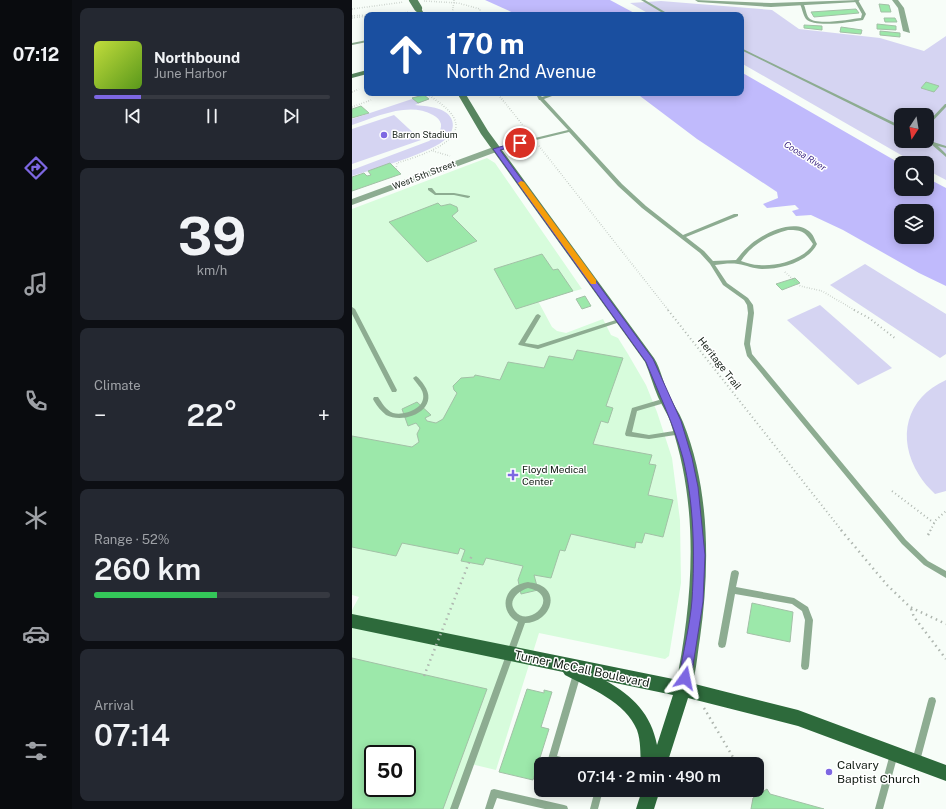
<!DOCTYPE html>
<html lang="en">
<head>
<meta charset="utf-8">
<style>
  :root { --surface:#171b24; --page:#242831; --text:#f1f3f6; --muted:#9ea1a6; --line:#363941; --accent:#7d67e2 }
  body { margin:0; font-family:"Public Sans",sans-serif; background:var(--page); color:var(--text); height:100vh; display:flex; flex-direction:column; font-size:15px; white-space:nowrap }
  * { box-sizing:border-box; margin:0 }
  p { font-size:13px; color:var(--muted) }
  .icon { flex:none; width:22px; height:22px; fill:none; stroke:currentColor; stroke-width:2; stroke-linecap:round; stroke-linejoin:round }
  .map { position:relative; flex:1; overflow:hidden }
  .details { display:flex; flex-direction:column; gap:8px; padding:8px; background:#0d0f14; width:280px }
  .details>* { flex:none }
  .top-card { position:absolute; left:12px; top:12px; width:380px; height:84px; border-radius:8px; box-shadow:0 2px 10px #0003; background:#1a4fa0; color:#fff; overflow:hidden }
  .needle { width:26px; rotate:192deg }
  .buttons { position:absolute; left:542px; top:108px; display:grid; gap:8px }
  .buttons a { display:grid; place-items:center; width:40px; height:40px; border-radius:8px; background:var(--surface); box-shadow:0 2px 10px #0003; font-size:20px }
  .speed { position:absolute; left:12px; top:745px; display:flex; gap:8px; font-size:20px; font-weight:700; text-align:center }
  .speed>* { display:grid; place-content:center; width:52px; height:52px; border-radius:50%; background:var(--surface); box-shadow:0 2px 10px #0003; line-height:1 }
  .speed .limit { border:2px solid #111; border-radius:6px; background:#fff; color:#111 }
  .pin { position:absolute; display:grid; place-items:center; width:34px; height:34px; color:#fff; margin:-17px; border:2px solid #fff; border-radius:50%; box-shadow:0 1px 4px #0007 }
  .me { position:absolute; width:44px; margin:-22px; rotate:12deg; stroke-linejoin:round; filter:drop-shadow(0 0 3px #0008) }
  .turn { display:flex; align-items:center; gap:14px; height:84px; padding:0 16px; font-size:18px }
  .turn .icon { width:52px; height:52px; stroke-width:2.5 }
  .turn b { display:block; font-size:28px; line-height:34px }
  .big { font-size:30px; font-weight:600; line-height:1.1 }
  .details .tile { flex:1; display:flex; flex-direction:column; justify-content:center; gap:6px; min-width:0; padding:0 14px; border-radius:8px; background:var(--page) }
  .details .dial { align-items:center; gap:0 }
  .dial b { font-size:52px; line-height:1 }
  .song { display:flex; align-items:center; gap:12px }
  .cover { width:48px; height:48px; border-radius:6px; background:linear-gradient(135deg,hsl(70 70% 55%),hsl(90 70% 35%)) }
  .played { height:4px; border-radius:2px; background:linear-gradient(90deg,var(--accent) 20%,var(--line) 20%) }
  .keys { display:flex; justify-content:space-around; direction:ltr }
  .heat { display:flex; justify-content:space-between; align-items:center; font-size:22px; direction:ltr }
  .charge { height:6px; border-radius:3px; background:linear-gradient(90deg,#34c759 52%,var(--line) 0) }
  .trip { position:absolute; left:182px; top:757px; width:230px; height:40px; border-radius:8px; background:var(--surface); box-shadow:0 2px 10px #0003; font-weight:600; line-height:40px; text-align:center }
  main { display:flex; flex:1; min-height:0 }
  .tab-bar { display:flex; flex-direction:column; width:72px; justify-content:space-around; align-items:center; background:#090b0e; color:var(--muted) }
  .tab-bar .icon { width:28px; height:28px }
  .tab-bar .on { color:var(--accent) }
  .tab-bar b { font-size:18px; color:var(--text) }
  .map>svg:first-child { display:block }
  .built { fill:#d7fcdc; fill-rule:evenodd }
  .green { fill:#d5d4f2; fill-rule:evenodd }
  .water { fill:#c0bafc; fill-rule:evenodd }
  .building { fill:#9ce8aa; stroke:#a2c0a6; fill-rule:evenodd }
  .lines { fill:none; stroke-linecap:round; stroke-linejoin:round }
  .path-far2 { stroke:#aeb6af; stroke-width:1.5; stroke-dasharray:0.5 2; stroke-linecap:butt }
  .path-far1 { stroke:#aeb6af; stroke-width:2; stroke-dasharray:1 3; stroke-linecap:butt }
  .path { stroke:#aeb6af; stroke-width:2.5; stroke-dasharray:1.5 4; stroke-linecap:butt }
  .lane { fill:#8dac91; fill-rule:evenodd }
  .street { fill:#8dac91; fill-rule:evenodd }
  .secondary { fill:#57855f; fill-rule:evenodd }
  .primary { fill:#2d6a3b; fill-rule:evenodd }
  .path-bridge-far1 { stroke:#aeb6af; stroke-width:1.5; stroke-dasharray:0.5 2; stroke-linecap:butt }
  .path-bridge { stroke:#aeb6af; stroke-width:2.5; stroke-dasharray:1.5 4; stroke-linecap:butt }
  .secondary-bridge { stroke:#57855f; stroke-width:8 }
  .route { fill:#7d67e2; stroke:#514393 }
  .slow { fill:#f59e0b }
  .poi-dot { fill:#7d67e2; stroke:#fff; stroke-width:1.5 }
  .labels { text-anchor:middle; stroke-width:3; stroke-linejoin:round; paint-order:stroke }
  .far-poi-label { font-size:9px; fill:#121d14; stroke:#fff; text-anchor:start }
  .far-water-label { font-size:9px; font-style:italic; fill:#3f2a85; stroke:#fff }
  .far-street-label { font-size:9px; fill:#121d14; stroke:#fff }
  .street-label { font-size:10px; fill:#121d14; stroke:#fff }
  .poi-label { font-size:10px; fill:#121d14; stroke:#fff; text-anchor:start }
  .near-street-label { font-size:12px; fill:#121d14; stroke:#fff }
  .near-poi-label { font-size:12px; fill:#121d14; stroke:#fff; text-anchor:start }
</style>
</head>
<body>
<main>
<nav class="tab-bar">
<b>07:12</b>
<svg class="icon on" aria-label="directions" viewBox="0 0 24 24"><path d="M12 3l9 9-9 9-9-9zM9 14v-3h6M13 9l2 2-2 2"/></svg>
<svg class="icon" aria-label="music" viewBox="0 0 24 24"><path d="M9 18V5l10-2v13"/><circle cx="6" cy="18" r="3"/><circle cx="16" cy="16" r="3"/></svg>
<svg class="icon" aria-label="phone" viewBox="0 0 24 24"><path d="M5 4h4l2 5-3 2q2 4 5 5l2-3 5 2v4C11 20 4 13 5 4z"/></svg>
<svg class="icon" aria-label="climate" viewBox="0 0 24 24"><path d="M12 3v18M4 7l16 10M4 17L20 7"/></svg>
<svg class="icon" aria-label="car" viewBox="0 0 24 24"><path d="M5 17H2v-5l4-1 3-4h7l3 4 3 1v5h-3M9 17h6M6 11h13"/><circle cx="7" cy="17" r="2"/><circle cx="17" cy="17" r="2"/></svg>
<svg class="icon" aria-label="filters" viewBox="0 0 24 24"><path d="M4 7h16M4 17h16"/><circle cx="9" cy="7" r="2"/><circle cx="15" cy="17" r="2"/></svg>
</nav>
<section class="details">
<div class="tile">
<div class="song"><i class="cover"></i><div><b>Northbound</b><p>June Harbor</p></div></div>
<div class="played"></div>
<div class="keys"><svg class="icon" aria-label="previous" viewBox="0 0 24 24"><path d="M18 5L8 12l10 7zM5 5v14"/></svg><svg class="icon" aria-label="pause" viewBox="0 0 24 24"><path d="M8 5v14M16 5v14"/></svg><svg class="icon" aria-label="next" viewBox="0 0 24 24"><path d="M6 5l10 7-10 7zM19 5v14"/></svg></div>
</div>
<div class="tile dial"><b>39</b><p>km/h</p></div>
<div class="tile"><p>Climate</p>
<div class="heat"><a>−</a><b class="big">22°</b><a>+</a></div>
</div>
<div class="tile"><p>Range · 52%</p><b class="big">260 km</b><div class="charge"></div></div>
<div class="tile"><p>Arrival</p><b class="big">07:14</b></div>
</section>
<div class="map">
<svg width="594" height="809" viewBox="0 0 594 809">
  <rect width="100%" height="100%" fill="#f7fdf8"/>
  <path class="built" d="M135 158 143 163 230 289 186 301 200 327 205 331 214 333 251 319 259 335 266 338 276 354 294 385 305 412 320 458 328 520 329 583 317 656 313 659 187 633 144 770 119 764 105 809H0V610L7 597 0 595V209ZM21 754H55V788H21Z"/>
  <g class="green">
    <path d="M309 1 420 10 447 29 528 38 572 51 594 36V180L575 170V163H563L389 63V15H299L278 3ZM549 115H575V141H549Z"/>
    <path d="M69 96 75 100 63 105C74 106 93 107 99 118 103 125 100 133 95 138 80 153 22 169 0 176V170L77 141C83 137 90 132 89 124 88 120 85 117 81 115 57 101 24 117 0 125V119Z"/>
    <path d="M42 115 69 140 0 164V129Z"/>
    <path d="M513 264 594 314V354L588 358 478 285Z"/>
    <path d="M468 305 540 368 506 385 435 320Z"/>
    <path d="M594 380V491L583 494C577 488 571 482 567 475 544 438 554 398 594 380Z"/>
  </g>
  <g class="water">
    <path d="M133 0H258L286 15H166Z"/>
    <path d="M389 72 549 164V189H575V178L594 188V286L567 273 491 230 459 215 444 216 440 211 447 209 443 205 415 208 411 204 426 198 425 192 345 139 284 93H389ZM549 211H575V237H549Z"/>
  </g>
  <g class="building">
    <path d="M527 4 537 5 539 12H529Z"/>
    <path d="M504 9 507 13 462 17 459 12Z"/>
    <path d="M532 18H543L545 22H533Z"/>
    <path d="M525 24 544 26V30L525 29Z"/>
    <path d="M452 25 470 26V30L452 28Z"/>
    <path d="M489 27 510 30 509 34 488 32Z"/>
    <path d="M528 31 548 33V37L528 35Z"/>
    <path d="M574 82 587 86 582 92 569 88Z"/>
    <path d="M72 95 77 99 66 103 60 98Z"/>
    <path d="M9 106 17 113 0 118V109Z"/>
    <path d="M38 163 49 174 0 191V177L12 173 15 176 19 175 16 171Z"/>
    <path d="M86 203 89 206 98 204 105 207 106 211 100 216 125 241 75 262 37 222Z"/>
    <path d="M190 254 201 270 206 269 221 291 164 309 142 269Z"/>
    <path d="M443 278 448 283 430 290 424 284Z"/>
    <path d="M233 296 239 306 230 309 224 299Z"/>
    <path d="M225 350 271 358 254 406 261 408 256 423 249 421 241 444 300 455 297 464 304 465 296 495 321 500 311 537 293 533 290 543 284 542 283 548 219 534 213 551 208 550 199 578 182 575 186 590 169 594 166 580 171 566 134 558 131 565 109 561 113 550 108 548 106 554 50 543 44 556 0 547V436L60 447 67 442 65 434 68 428 64 423 56 426 50 409 65 402 79 415 73 418 75 421 84 423 91 419 105 393 102 390 101 386 109 378 122 377 123 375 148 380 156 362 192 368 197 356 221 360Z"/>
    <path d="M400 603 441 612 438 642 395 633Z"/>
    <path d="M0 658 135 689 91 809H0ZM21 754H55V788H21Z"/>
    <path d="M175 689 192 693V690L200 692 189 727 197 729 181 780 147 772Z"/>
    <path d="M415 789 418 794 472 809H399L401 798Z"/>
  </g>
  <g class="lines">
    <g class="path-far2">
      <path d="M72 1 106 3 128 9V15"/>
      <path d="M0 9 52 2"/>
      <path d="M38 15 57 12"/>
      <path d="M100 15 101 8"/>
      <path d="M0 16 12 15"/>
      <path d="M0 18 15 16"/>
      <path d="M0 92 7 89"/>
      <path d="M145 93 178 134"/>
      <path d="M0 107 19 100"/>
      <path d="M187 146 317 311"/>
      <path d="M81 151 98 156"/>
      <path d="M44 169 45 163C61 158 115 143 102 118 97 108 83 100 74 93"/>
      <path d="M433 272 448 286 470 291 504 311"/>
    </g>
    <g class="path-far1">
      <path d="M316 310 490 531"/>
      <path d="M502 310 517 318 544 339"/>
      <path d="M540 491 582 523"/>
      <path d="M578 531 584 520 594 511"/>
    </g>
    <g class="path">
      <path d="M489 530 535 585 558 607 594 624"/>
      <path d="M576 535 579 530"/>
      <path d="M559 609 562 617 594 659"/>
      <path d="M352 708 385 764"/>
    </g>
    <g class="lane">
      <path d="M289 0H293L318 15H314Z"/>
      <path d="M502 0H506L514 14 511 20C500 22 462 28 454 19 451 15 450 8 448 4L451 3C454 8 454 15 457 18 464 26 499 19 509 18L510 14Z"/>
      <path d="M15 40V42L0 45V43Z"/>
      <path d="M389 48 549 126V129L389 50Z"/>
      <path d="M175 93H186L190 97 202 93H208L192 99 270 184 294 206 331 235 382 214H386V216L334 237 352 251 361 261 384 260C389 254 393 249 399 244 412 233 444 217 459 233 462 236 463 241 465 244 456 262 430 269 410 269 402 269 394 265 386 264 378 263 371 264 363 265L375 283 396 298 401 305 402 313 398 344 400 354 554 540 576 561 594 571V578L572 565 550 544 395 356 392 344 396 313 395 305 392 300 371 285 358 264 348 253 290 208 266 186 217 132 142 150V148L216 130 188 100H187L185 96ZM436 230C451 230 453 232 461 244 453 259 424 267 407 265 401 265 395 263 389 261 400 244 417 235 436 230Z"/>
      <path d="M593 104H594V107L576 126H575V123Z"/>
      <path d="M575 140 594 146V148L586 146 594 154V157L579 144 570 141Z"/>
      <path d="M76 188H80L84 193H102L118 196V197L116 198 102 195H83L76 190Z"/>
      <path d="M0 307 3 309 45 390 44 392H40L39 390 0 314Z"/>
      <path d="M186 314 189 316 173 343 186 345 267 319 269 318 272 320 271 321 186 349 167 345 166 344 167 343 184 315Z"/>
      <path d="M64 376C67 378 70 382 72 385 89 409 53 425 34 415 29 411 25 406 22 401L21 399 22 397H26C30 403 34 410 41 413 53 416 74 408 71 394 70 388 64 383 61 378Z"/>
      <path d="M307 400 310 402 309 404 285 411 280 432 297 435 328 430H330L331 432 330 434 297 439 274 436 273 434 280 408Z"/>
      <path d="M383 570 386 571 387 573 384 587 442 598 456 607 461 620 457 666 456 669 453 670 450 669 449 666 453 620 450 611 440 604 383 594 374 644 373 647 370 648 367 647 366 644 379 573 380 571Z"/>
      <path d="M176 582C182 583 189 584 194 589 202 597 199 610 190 617 185 621 179 623 173 623L106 809H98L166 622C152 615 149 598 161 588 166 584 171 583 176 582ZM176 588C211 595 177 630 163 611 155 601 166 591 176 588Z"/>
      <path d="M225 670 228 671 229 674 205 756 226 761 227 764 200 763 197 762 196 759 221 674 222 671Z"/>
      <path d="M580 697 583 698 584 701 568 761 567 764 564 765 561 764 560 761 576 701 577 698Z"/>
      <path d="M542 750 545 751 546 754 531 809H523L538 754 539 751Z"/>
      <path d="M142 789 212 805 215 806 216 809H193L145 798 141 809H133L139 790Z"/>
      <path d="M243 790H251L246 809H238Z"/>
    </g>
    <g class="street">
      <path d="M343 0 419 3 508 0 505 2 419 7 346 2Z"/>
      <path d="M540 0H546L552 8 558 33 551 31 546 8Z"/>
      <path d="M144 146 148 149 147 151 0 205V199Z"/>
    </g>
    <g class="secondary">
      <path d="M64 7H68L73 15H67L63 8Z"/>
      <path d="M15 70V74L0 78V74Z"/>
      <path d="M105 93H113L136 131 302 358C309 369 311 383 317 395 321 404 327 412 331 422 358 489 358 567 348 638 345 656 344 677 337 694L331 697 325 694 323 689C341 600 348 511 319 424 316 414 310 406 306 397 301 385 298 374 293 362L129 134Z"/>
    </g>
    <g class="primary">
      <path d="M0 614 331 681 446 710 594 765V781L446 726 336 698 315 764H289C288 753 289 741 285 730 274 702 238 688 213 675L211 672 0 628ZM254 681 321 695 305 745C299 714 281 696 254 681Z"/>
      <path d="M290 790H308L302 809H284Z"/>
    </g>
    <path class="path-bridge-far1" d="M101 8 102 0"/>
    <path class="path-bridge" d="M72 676 120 555"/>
    <path class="secondary-bridge" d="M61 0 66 8"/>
  </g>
  <path class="route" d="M168 141 171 143 170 145 148 150 301 359 329 421 340 458 346 487 353 555 351 602 339 678 337 682 333 684 329 682 327 678C331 652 338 626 340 600 343 554 342 504 331 458 322 425 307 394 294 362L141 149Z"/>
  <path class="slow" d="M169 181 172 182 244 280V284H239L166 183Z"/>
  <g class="poi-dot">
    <circle cx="32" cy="135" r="4"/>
    <path d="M159 469h4v4h4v4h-4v4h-4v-4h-4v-4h4z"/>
    <circle cx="477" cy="772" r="4"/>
  </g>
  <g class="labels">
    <g class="far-poi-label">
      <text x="40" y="138">Barron Stadium</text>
    </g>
    <g class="far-water-label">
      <text transform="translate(453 156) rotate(32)" y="3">Coosa River</text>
    </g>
    <g class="far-street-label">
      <text transform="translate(72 175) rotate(-21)" y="3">West 5th Street</text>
    </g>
    <g class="street-label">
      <text transform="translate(368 363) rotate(52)" y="4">Heritage Trail</text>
    </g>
    <g class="poi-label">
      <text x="170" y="473">Floyd Medical<tspan x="170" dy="12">Center</tspan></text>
    </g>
    <g class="near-street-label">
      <text transform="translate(230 669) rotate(12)" y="4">Turner McCall Boulevard</text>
    </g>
    <g class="near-poi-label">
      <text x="485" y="769">Calvary<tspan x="485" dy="14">Baptist Church</tspan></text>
    </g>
  </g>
</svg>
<div class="buttons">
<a><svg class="needle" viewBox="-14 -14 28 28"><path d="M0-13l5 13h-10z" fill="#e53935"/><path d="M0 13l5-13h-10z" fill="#9ea1a6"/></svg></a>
<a><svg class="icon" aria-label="search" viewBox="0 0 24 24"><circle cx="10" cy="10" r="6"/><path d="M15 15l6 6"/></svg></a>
<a><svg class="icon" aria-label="layers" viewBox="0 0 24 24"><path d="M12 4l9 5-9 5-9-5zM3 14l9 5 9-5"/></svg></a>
</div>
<div class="speed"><div class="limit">50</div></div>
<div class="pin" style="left:168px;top:143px;background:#d93025"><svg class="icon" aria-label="arrive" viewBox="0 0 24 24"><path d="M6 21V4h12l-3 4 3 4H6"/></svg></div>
<svg class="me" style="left:333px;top:678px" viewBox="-20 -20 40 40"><path d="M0-17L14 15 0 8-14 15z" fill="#7d67e2" stroke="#fff" stroke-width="4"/></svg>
<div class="trip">07:14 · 2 min · 490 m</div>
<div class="top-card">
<div class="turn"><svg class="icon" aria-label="ahead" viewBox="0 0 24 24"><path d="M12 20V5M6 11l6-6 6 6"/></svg><div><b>170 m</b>North 2nd Avenue</div></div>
</div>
</div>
</main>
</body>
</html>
